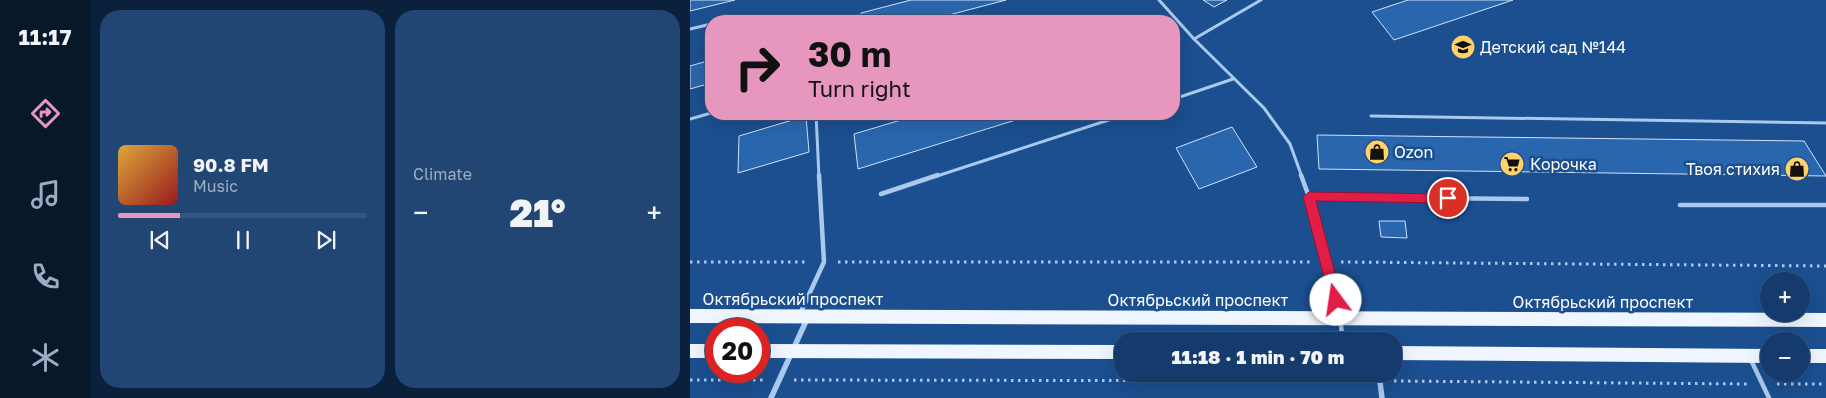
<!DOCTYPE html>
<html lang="en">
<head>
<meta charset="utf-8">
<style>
  :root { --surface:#143b6b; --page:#214673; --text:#f1f3f6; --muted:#9dadc1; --line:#33557e; --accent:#e797bd }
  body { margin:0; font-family:"Golos Text",sans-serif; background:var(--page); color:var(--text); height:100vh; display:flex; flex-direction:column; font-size:19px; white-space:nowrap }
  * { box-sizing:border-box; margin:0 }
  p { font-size:16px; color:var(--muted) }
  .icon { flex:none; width:28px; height:28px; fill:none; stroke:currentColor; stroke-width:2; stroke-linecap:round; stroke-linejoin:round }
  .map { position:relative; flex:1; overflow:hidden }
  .side { display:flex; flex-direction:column; gap:10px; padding:10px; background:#0b203b; width:600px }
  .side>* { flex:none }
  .hud { position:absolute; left:15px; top:15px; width:475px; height:105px; border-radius:20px; box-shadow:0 5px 20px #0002,0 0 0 1px var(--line); background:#e797bd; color:#111; overflow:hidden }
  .tools { position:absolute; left:1070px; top:272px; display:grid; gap:10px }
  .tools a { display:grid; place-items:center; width:50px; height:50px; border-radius:50%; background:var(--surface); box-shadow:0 5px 20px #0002,0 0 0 1px var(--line); font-size:25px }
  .speed { position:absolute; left:15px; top:318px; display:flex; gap:10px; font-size:25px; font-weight:700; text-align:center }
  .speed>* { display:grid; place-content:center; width:65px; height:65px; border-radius:50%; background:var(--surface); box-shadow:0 5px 20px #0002,0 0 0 1px var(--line); line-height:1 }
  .speed .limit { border:8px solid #d22; background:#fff; color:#111 }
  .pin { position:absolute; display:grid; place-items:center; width:42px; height:42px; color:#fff; margin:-21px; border:2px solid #fff; border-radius:50%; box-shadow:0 1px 5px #0007 }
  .me { position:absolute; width:55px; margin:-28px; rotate:346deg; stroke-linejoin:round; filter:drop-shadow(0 0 4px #0008) }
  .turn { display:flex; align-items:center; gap:18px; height:105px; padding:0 20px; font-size:22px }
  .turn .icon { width:65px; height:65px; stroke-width:2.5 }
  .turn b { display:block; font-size:35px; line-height:42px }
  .big { font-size:38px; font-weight:800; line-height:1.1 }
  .side .card { flex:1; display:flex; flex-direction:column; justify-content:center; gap:8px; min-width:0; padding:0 18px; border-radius:20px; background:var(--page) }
  .song { display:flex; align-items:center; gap:15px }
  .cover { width:60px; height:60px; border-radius:8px; background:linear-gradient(135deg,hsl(40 70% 55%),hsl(0 70% 35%)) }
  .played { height:5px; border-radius:2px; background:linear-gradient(90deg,var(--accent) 25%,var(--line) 25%) }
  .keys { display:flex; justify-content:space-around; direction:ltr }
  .heat { display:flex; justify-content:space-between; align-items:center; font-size:28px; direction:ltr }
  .side .tiles { flex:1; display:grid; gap:10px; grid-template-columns:repeat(2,1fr) }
  .trip { position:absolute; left:424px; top:332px; width:288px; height:50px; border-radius:20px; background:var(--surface); box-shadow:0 5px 20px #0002,0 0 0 1px var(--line); font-weight:800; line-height:50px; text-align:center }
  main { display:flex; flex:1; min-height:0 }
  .tabs { display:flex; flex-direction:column; width:90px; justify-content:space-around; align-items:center; background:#08182b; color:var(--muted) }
  .tabs .icon { width:35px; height:35px }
  .tabs .current { color:var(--accent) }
  .tabs b { font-size:22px; color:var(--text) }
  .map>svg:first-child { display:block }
  .building { fill:#2a66ad; stroke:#cfe3fa }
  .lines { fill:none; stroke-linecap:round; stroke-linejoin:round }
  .path { stroke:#a9c9ee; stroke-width:3; stroke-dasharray:2.5 4.5; stroke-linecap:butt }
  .lane-far1 { stroke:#a9c9ee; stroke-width:3 }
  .lane { stroke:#a9c9ee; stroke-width:4.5 }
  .street { stroke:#a9c9ee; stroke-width:5.5 }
  .primary { fill:#f0f6ff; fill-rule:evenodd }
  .route { fill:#e11d48; stroke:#92132f }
  .labels { text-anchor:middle; stroke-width:5; stroke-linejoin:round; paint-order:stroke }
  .poi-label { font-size:16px; fill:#fff; stroke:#1b4f8f; text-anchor:start }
  .street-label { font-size:16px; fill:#fff; stroke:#1b4f8f }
</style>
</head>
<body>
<main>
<nav class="tabs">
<b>11:17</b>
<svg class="icon current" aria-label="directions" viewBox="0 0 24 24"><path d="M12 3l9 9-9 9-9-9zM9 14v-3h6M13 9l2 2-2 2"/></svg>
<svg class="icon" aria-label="music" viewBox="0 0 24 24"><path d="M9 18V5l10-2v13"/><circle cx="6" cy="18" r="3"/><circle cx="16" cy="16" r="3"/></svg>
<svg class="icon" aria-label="phone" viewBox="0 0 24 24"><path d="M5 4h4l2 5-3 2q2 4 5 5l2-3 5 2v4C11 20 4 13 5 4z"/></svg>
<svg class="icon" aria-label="climate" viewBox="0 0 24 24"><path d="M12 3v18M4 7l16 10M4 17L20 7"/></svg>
</nav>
<section class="side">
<div class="tiles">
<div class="card">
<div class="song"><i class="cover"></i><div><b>90.8 FM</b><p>Music</p></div></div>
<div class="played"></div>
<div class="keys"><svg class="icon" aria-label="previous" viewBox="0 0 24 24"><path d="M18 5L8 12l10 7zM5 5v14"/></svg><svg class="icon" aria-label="pause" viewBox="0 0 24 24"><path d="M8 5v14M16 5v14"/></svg><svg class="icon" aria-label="next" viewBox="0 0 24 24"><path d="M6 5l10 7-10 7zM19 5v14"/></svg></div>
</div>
<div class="card"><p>Climate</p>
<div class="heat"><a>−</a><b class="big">21°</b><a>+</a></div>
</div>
</div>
</section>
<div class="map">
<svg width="1136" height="398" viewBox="0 0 1136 398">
  <rect width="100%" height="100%" fill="#1b4f8f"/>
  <g class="building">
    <path d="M0 0H45L0 11Z"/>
    <path d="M221 0H316L236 21H172L171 13Z"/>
    <path d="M513 0H537L524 7Z"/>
    <path d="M718 0H823L704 40 682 12Z"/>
    <path d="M21 60V83L0 89V66Z"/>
    <path d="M231 114H345L168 169 164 134Z"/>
    <path d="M116 116 119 152 48 173 49 136Z"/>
    <path d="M542 127 567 167 509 189 486 148Z"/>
    <path d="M627 135 1114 141 1136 176 629 169Z"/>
    <path d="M689 221H715L717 238 691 237Z"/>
  </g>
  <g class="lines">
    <g class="path">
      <path d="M0 262H119"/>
      <path d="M148 262H622"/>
      <path d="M651 262 1136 266"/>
      <path d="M0 380H73"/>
      <path d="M104 380 675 381"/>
      <path d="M704 381 1058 384"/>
      <path d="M1087 384H1136"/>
    </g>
    <g class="lane-far1">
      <path d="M469 0 504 39 574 108 600 144 612 177"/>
      <path d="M35 21 42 20"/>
      <path d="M0 29 21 24"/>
      <path d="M504 39 571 0"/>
      <path d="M484 99 543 79"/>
      <path d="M126 114 129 177"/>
      <path d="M681 116 1136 123"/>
      <path d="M0 119 21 113"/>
      <path d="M244 177 437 114"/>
    </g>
    <g class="lane">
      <path d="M611 175 619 197 650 315"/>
      <path d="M191 194 248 175"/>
      <path d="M619 197 837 199"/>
      <path d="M990 205H1136"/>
      <path d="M110 314 134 262 129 175"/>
      <path d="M651 322 652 341"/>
      <path d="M1061 360 1079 398"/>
    </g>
    <g class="street">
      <path d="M689 374 692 398"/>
      <path d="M81 398 117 319"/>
    </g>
    <g class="primary">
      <path d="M0 309 1136 313V327L0 323Z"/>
      <rect x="0" y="344" width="26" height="14"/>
      <path d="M69 344 432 345V359L69 358Z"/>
      <path d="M702 346 1079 349V363L702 360Z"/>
      <rect x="1111" y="349" width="25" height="14"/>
    </g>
  </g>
  <path class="route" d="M619 192 758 194 763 198 758 203 626 201 652 300 650 304 646 305 641 304 640 300 613 197Z"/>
  <defs>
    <symbol id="school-disc" viewBox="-11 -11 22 22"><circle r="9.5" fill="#ffd166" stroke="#1b4f8f"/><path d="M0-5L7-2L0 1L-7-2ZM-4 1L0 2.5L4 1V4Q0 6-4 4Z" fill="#111"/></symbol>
    <symbol id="shop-disc" viewBox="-11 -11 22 22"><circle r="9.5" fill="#ffd166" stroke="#1b4f8f"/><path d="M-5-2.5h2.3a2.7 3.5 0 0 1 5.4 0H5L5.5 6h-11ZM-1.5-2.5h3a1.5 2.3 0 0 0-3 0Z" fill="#111"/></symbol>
    <symbol id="supermarket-disc" viewBox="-11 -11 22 22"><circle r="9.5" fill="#ffd166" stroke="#1b4f8f"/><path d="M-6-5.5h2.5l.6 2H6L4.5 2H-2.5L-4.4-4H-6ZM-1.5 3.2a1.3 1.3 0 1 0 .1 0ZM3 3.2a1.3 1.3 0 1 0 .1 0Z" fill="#111"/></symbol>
  </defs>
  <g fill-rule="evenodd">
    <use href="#school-disc" x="759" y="33" width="28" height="28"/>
    <use href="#shop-disc" x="673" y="138" width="28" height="28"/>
    <use href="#supermarket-disc" x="808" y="150" width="28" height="28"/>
    <use href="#shop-disc" x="1093" y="155" width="28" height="28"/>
  </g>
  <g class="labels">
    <g class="poi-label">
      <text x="790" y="53">Детский сад №144</text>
      <text x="704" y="158">Ozon</text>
      <text x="840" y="170">Корочка</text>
      <text x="1090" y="175" text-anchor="end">Твоя стихия</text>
    </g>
    <g class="street-label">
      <text x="103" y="305">Октябрьский проспект</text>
      <text x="508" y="306">Октябрьский проспект</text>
      <text x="913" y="308">Октябрьский проспект</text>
    </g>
  </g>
</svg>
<div class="tools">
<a>+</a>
<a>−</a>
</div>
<div class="speed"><div class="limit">20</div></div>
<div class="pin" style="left:758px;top:198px;background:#d93025"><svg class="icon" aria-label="arrive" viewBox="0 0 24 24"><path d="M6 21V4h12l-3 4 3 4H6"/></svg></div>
<svg class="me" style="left:646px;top:300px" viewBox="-20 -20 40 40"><circle r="19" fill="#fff"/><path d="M0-13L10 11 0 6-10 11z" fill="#e11d48"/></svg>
<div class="trip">11:18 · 1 min · 70 m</div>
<div class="hud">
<div class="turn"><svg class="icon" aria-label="right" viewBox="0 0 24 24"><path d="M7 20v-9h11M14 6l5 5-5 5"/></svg><div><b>30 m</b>Turn right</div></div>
</div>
</div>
</main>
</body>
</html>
